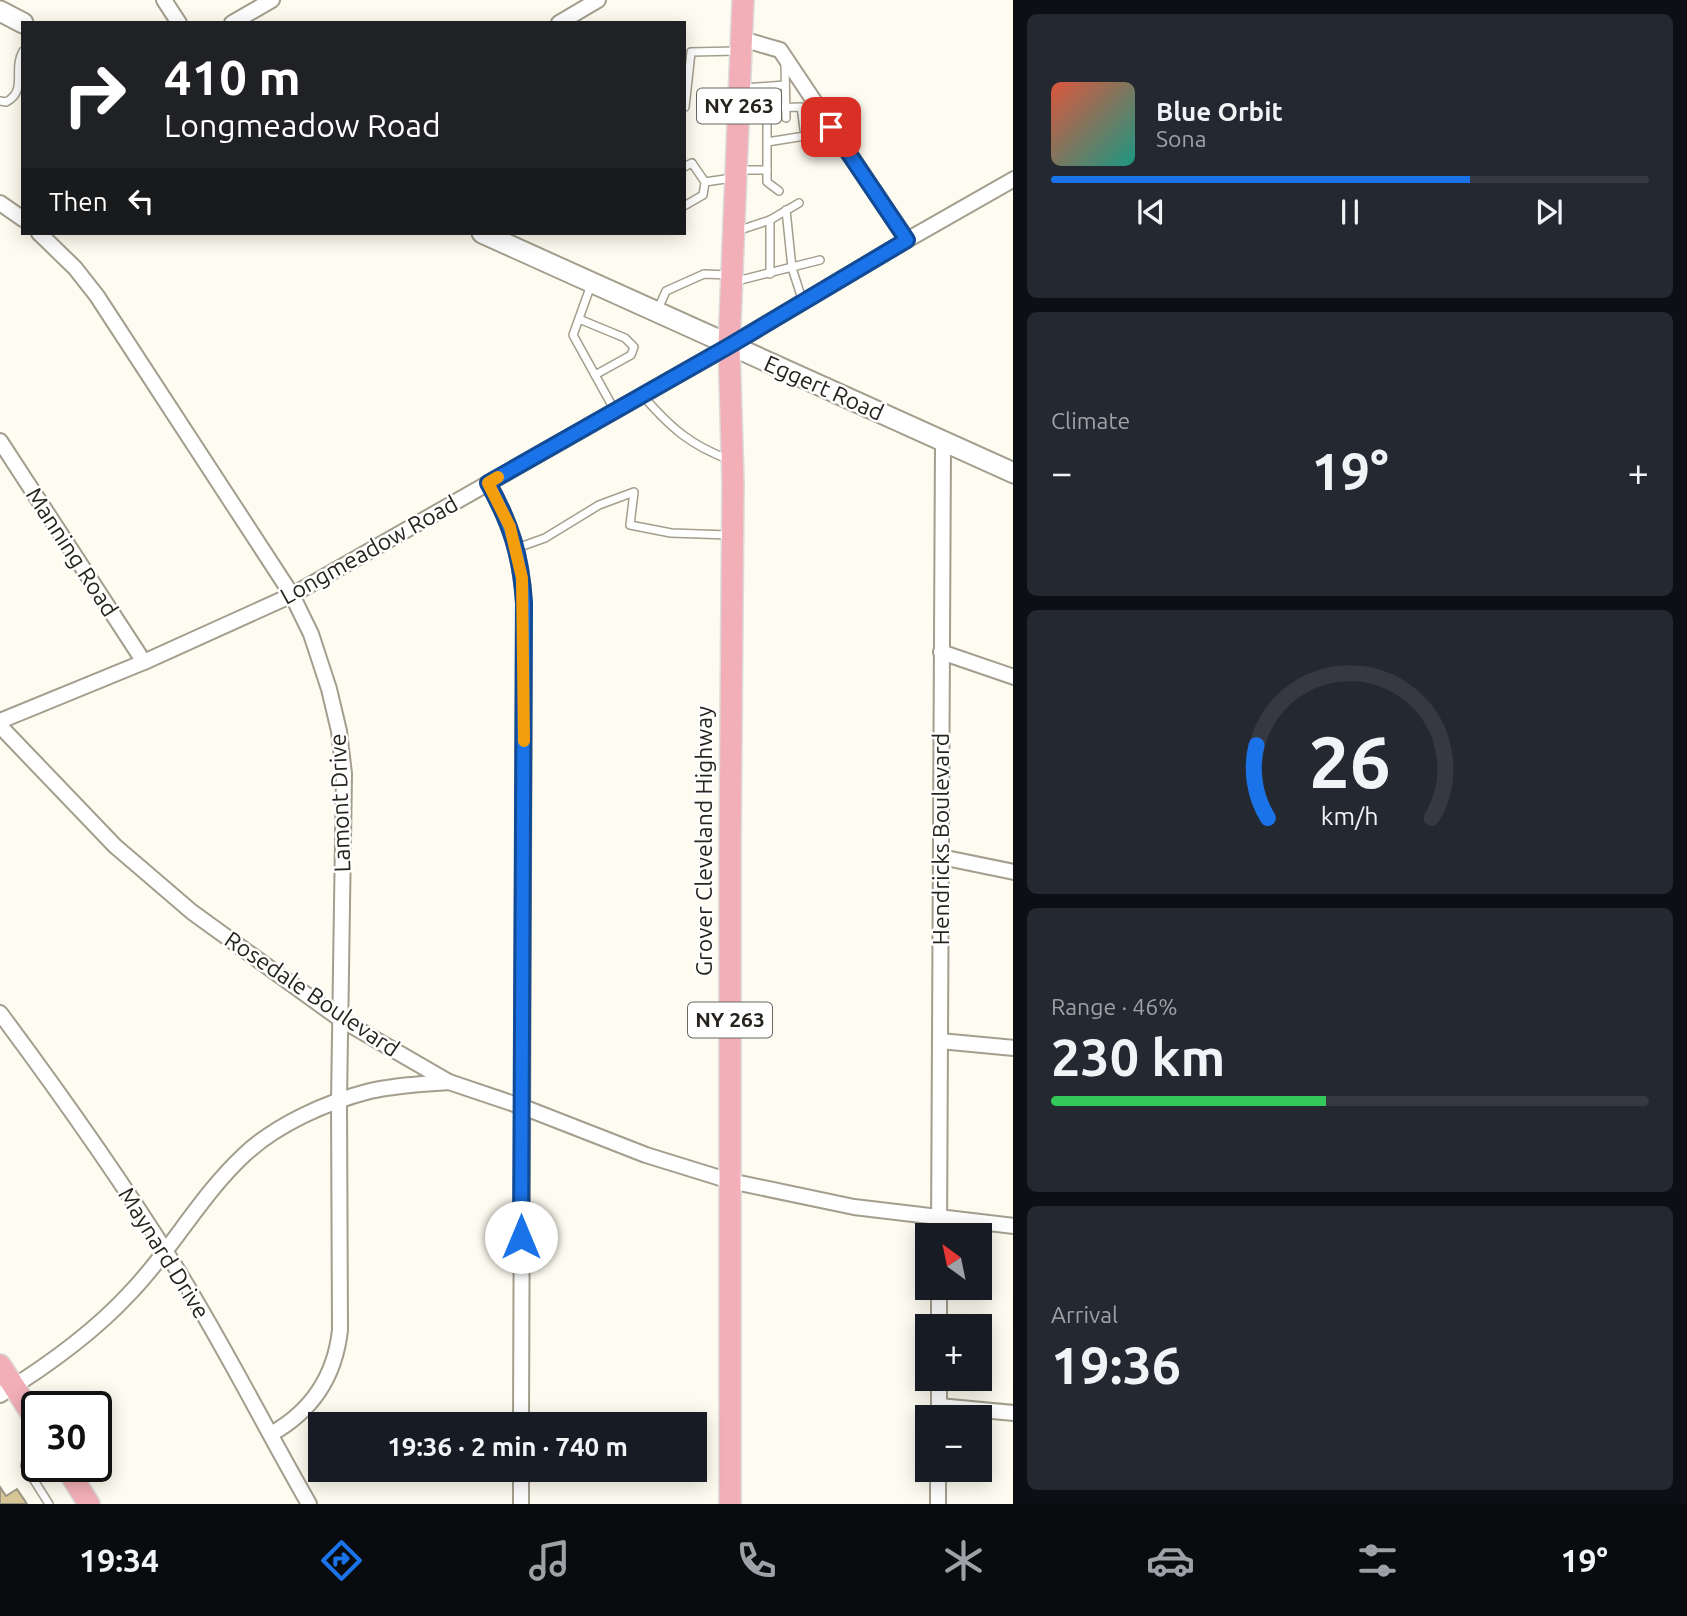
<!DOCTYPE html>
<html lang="en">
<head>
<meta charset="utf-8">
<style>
  :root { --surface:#171b24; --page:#242831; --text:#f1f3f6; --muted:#9ea1a6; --line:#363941; --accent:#1a73e8 }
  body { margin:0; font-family:Ubuntu,sans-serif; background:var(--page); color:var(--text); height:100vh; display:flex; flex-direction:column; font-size:26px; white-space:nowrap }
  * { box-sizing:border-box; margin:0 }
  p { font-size:23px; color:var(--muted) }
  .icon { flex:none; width:38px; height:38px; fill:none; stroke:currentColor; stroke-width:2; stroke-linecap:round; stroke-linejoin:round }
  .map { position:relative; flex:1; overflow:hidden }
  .drawer { display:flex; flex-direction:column; gap:14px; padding:14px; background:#0d0f14; width:674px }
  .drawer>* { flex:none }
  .hud { position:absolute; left:21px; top:21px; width:665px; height:214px; border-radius:0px; box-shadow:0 4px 18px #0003; background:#202124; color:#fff; overflow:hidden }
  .needle { width:46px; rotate:327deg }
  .fabs { position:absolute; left:915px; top:1223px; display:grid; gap:14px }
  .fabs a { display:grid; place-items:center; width:77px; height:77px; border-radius:0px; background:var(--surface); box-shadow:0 4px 18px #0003; font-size:35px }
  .speed { position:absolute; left:21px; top:1391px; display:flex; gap:14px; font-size:35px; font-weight:700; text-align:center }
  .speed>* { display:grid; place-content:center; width:91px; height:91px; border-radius:50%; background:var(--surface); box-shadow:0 4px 18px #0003; line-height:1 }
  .speed .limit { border:4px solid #111; border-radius:10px; background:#fff; color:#111 }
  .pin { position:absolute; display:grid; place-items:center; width:60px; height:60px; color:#fff; margin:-30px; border-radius:14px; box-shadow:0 4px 10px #0006 }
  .me { position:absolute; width:77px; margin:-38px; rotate:0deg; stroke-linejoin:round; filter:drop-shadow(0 0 5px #0008) }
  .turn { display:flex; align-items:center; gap:24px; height:147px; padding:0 28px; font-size:32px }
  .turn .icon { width:91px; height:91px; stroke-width:2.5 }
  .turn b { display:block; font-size:49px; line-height:60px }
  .then { display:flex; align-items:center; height:66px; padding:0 28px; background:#0003; gap:14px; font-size:26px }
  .big { font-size:52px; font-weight:700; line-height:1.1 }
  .drawer .card { flex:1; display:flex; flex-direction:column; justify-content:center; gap:10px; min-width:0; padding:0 24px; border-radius:10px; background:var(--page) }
  .drawer .dial { align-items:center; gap:0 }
  .dial svg { height:182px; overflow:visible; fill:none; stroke:var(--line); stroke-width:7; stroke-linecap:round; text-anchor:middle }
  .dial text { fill:var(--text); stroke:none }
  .song { display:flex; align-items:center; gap:21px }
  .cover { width:84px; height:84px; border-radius:10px; background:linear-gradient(135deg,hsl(10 70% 55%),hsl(170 70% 35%)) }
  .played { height:7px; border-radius:4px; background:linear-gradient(90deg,var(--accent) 70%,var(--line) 70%) }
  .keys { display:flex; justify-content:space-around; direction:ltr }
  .heat { display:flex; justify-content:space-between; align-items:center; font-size:38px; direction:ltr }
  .charge { height:10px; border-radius:5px; background:linear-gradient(90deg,#34c759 46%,var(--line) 0) }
  .trip { position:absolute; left:308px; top:1412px; width:399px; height:70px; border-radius:0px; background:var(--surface); box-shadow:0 4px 18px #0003; font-weight:700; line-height:70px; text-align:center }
  .tab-bar { display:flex; height:112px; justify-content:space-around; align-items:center; background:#090b0e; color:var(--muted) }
  .tab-bar .icon { width:49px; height:49px }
  .tab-bar .selected { color:var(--accent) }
  .tab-bar b { font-size:32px; color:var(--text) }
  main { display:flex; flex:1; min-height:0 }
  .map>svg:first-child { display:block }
  .building { fill:#d6c696; stroke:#9a9484; stroke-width:2 }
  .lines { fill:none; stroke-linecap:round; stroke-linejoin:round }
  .lane-casing { stroke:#a39e8d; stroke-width:10 }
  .street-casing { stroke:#a39e8d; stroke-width:18 }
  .secondary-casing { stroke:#a39e8d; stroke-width:23 }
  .primary-casing { stroke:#dcdcdb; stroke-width:24 }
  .lane { stroke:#fff; stroke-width:7 }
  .street { stroke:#fff; stroke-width:14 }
  .secondary { stroke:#fff; stroke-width:19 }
  .primary { stroke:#f2afb7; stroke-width:21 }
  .route-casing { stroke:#114b97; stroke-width:18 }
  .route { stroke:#1a73e8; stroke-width:12 }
  .slow { stroke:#f59e0b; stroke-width:12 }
  .labels { text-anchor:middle; stroke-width:5; stroke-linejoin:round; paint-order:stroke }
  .shield { fill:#fff; stroke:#676661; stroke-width:2 }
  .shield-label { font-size:21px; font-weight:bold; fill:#26241d }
  .street-label { font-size:23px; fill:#26241d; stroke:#fff }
</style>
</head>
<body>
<main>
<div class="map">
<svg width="1014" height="1504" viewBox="0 0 1014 1504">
  <rect width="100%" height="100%" fill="#fefbf0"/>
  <path class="building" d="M0 1487 6 1496 17 1489 27 1504H0Z"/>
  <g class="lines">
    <defs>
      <g id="lane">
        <path d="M785 63 786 118"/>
        <path d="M744 88 785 85"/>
        <path d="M0 101 6 102C28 91 12 69 23 51"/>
        <path d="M685 107 691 52 737 51"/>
        <path d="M805 136 823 152"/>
        <path d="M767 142 805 136 801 107 767 108V182L779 191"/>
        <path d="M684 167 692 163 705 182 703 195 684 206"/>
        <path d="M737 170H767"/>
        <path d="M705 182 732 178"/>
        <path d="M786 210 792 268 803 302"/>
        <path d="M770 220V274"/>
        <path d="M737 231 770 220 799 203"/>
        <path d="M733 282 820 260"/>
        <path d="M591 285 573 335 615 411"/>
        <path d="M658 309 666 291 704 274 729 275"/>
        <path d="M579 319 625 338 634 347 631 355 595 375"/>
        <path d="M643 396C671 428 690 445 730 460"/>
        <path d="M517 548 545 538 599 505 634 492 630 525 671 533 729 535"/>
        <path d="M37 1454 26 1461 25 1466 49 1504"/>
      </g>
      <g id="street">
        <path d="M164 0 179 23"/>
        <path d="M232 23 272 0"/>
        <path d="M559 23 598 0"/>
        <path d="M742 39 780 50 907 240"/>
        <path d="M0 203 23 219"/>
        <path d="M39 233 75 268 97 296 292 595 311 634 329 689 339 731 344 774 339 1102 340 1330C335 1376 312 1411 271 1434"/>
        <path d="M0 441 144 662"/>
        <path d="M488 483C511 523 521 556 524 603L521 1424"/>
        <path d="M941 652 1014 677"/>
        <path d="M0 721 144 662 292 595 729 346 907 240 1014 179"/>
        <path d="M0 726 115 846 192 912 340 1019 449 1082 523 1107 646 1155 730 1181 854 1207 1014 1226"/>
        <path d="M941 857 1014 872"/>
        <path d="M0 1013C61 1095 119 1177 173 1263 222 1341 263 1424 309 1504"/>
        <path d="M940 1041 1014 1048"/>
        <path d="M939 1236 943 442"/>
        <path d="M939 1288V1326"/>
        <path d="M0 1395C47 1366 92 1334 129 1294 171 1251 200 1196 244 1155 277 1124 327 1102 370 1091 396 1085 423 1084 449 1082"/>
        <path d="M939 1406 1014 1413"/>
        <path d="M939 1418V1379"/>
        <path d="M521 1504V1470"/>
        <path d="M938 1504V1470"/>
      </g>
      <g id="secondary">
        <path d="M0 11 23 23"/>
        <path d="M482 233 1014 473"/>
      </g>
      <g id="primary">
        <path d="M0 1365 37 1422"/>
        <path d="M65 1466 89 1504"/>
        <path d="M730 1504V851L733 483 729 346 743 0"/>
      </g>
    </defs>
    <use href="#lane" class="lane-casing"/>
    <use href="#street" class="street-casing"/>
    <use href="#secondary" class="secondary-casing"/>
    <use href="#primary" class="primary-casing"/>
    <use href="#lane" class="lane"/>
    <use href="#street" class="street"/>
    <use href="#secondary" class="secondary"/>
    <use href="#primary" class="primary"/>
  </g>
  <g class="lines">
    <defs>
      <path id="route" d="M521 1237 524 603C521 556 511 524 488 483L729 346 907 240 831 127"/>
    </defs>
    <use href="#route" class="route-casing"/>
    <use href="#route" class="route"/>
    <path class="slow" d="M498 477 488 483 510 527 522 578 524 741"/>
  </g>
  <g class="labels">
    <g class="shield">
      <rect x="697" y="88.5" width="84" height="35" rx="5"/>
      <rect x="688" y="1002.5" width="84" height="35" rx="5"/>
    </g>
    <g class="shield-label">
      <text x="739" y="113">NY 263</text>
      <text x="730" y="1027">NY 263</text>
    </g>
    <g class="street-label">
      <text transform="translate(824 388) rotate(24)" y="8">Eggert Road</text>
      <text transform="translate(369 550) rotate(-29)" y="8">Longmeadow Road</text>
      <text transform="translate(72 552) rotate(57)" y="8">Manning Road</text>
      <text transform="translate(340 803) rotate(-92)" y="8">Lamont Drive</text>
      <text transform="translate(941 839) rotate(-90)" y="8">Hendricks Boulevard</text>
      <text transform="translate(704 841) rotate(-90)" y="8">Grover Cleveland Highway</text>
      <text transform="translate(312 994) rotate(34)" y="8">Rosedale Boulevard</text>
      <text transform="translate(164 1253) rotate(58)" y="8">Maynard Drive</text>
    </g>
  </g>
</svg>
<div class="fabs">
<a><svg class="needle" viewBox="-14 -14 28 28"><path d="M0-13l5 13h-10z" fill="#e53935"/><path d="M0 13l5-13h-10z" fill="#9ea1a6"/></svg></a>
<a>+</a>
<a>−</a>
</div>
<div class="speed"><div class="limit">30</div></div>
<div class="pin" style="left:831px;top:127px;background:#d93025"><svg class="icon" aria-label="arrive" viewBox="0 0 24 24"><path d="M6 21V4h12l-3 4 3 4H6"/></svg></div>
<svg class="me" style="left:521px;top:1237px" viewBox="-20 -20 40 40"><circle r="19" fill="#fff"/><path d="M0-13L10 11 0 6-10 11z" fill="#1a73e8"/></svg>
<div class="trip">19:36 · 2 min · 740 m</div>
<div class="hud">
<div class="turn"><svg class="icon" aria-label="right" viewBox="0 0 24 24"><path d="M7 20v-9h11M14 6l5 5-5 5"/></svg><div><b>410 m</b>Longmeadow Road</div></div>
<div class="then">Then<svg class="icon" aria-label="left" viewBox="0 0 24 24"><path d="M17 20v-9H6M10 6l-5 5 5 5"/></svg></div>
</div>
</div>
<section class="drawer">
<div class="card">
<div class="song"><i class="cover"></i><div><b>Blue Orbit</b><p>Sona</p></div></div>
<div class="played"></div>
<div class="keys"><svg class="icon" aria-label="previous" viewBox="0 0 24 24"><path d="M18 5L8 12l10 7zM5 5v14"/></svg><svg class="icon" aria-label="pause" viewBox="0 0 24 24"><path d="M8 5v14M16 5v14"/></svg><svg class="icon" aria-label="next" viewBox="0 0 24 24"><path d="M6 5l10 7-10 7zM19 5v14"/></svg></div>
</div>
<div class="card"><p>Climate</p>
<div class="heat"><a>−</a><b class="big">19°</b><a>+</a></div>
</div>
<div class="card dial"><svg viewBox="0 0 100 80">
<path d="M14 69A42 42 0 1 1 86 69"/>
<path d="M14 69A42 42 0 0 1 9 37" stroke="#1a73e8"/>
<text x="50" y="56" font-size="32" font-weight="700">26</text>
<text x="50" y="72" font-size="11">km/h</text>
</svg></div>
<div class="card"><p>Range · 46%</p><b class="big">230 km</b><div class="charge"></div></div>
<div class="card"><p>Arrival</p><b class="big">19:36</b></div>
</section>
</main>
<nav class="tab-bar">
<b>19:34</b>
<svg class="icon selected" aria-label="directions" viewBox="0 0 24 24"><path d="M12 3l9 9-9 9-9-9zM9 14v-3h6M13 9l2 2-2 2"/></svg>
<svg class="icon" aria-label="music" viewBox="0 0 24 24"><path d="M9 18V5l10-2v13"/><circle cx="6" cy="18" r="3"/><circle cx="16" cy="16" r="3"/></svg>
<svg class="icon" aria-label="phone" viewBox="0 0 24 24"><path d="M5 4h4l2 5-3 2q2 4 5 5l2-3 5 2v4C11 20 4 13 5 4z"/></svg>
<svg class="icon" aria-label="climate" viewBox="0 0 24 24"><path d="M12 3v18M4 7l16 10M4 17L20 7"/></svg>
<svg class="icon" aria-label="car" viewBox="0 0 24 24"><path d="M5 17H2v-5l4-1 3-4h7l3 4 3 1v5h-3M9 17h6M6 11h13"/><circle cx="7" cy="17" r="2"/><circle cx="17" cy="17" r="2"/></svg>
<svg class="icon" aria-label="filters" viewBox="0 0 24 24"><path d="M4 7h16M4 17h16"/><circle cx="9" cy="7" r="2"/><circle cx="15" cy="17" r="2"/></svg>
<b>19°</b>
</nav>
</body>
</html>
